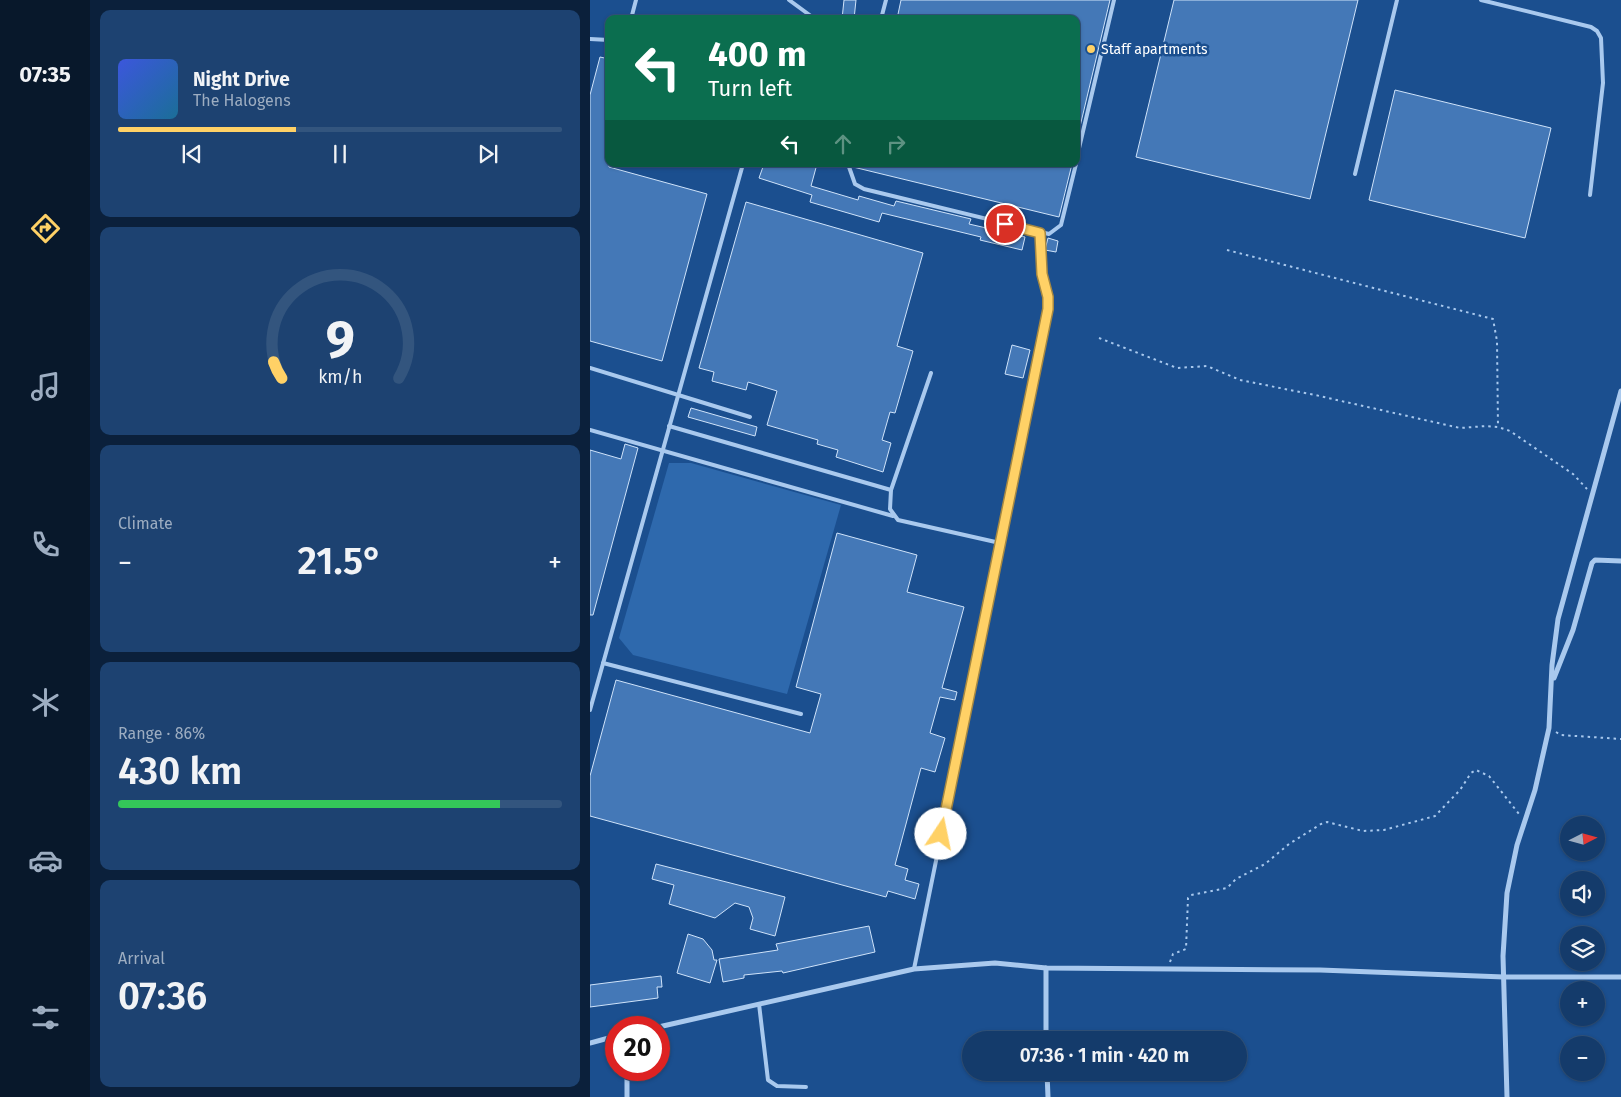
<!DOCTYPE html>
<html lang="en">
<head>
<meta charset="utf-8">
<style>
  :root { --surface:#143b6b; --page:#1d4271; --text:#f1f3f6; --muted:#9dadc1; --line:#33557e; --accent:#ffd166 }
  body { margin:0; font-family:"Fira Sans",sans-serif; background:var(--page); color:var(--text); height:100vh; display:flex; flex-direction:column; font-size:19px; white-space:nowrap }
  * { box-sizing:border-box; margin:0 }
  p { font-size:16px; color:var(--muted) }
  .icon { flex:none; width:28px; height:28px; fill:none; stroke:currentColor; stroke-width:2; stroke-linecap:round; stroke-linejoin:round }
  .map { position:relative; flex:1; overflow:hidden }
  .drawer { display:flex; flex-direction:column; gap:10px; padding:10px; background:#0b203b; width:500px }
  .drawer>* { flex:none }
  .top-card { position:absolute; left:15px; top:15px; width:475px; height:152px; border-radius:10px; box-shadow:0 1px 4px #0004,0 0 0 1px var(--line); background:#0b6e4f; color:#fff; overflow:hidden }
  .needle { width:32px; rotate:84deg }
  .buttons { position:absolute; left:970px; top:816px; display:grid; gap:10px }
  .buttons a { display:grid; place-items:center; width:45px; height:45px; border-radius:50%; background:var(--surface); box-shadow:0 1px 4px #0004,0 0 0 1px var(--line); font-size:25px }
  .speed { position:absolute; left:15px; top:1016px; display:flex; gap:10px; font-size:25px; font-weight:700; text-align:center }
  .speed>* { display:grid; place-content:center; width:65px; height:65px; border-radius:50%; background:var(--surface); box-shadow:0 1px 4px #0004,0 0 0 1px var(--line); line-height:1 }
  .speed .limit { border:8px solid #d22; background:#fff; color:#111 }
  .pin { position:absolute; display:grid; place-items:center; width:42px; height:42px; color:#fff; margin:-21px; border:2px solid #fff; border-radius:50%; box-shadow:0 1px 5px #0007 }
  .me { position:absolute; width:55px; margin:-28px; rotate:11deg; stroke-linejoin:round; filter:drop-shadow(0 0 4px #0008) }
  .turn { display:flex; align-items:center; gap:18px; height:105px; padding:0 20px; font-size:22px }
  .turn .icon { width:65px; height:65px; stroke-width:2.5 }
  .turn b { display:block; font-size:35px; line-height:42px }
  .lanes { display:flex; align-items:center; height:48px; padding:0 20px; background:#0003; justify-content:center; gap:25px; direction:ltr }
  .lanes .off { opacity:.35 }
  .big { font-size:38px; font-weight:600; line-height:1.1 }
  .drawer .tile { flex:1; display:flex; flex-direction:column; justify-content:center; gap:8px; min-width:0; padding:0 18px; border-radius:10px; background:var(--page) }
  .drawer .dial { align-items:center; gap:0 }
  .dial svg { height:130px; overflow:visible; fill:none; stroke:var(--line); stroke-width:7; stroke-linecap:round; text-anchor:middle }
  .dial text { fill:var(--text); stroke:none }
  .song { display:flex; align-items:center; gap:15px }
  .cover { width:60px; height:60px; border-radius:8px; background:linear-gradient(135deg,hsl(230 70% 55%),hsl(200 70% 35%)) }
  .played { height:5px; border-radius:2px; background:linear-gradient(90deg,var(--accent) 40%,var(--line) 40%) }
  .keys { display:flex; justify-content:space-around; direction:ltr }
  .heat { display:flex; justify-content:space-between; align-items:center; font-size:28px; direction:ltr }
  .charge { height:8px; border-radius:4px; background:linear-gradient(90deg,#34c759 86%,var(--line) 0) }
  .trip { position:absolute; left:372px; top:1031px; width:285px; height:50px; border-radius:25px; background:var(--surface); box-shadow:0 1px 4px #0004,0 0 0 1px var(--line); font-weight:600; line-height:50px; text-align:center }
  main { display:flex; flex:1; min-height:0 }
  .tab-bar { display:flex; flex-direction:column; width:90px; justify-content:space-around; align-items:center; background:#08182b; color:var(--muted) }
  .tab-bar .icon { width:35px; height:35px }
  .tab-bar .active { color:var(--accent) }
  .tab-bar b { font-size:22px; color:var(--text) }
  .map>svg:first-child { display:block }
  .green { fill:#2e69ad }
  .building { fill:#4478b7; stroke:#cfe3fa }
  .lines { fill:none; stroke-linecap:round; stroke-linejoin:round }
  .path { stroke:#a9c9ee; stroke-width:2; stroke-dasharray:2.5 4; stroke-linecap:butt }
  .service { stroke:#a9c9ee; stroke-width:4 }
  .minor { stroke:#a9c9ee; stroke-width:5 }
  .route-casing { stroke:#a68842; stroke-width:12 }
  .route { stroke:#ffd166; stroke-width:9 }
  .poi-dot { fill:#ffd166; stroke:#1b4f8f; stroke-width:2 }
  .labels { text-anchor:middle; stroke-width:5; stroke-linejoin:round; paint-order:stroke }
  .poi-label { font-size:14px; fill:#fff; stroke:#1b4f8f; text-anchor:start }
</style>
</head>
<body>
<main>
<nav class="tab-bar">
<b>07:35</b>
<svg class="icon active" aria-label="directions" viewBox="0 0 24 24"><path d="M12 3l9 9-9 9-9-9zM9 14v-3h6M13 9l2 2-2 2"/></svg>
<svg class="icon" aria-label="music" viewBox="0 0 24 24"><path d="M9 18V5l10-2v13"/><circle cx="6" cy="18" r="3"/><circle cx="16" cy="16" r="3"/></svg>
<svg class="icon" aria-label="phone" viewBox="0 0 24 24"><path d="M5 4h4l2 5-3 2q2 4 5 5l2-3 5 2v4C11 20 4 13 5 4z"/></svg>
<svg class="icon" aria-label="climate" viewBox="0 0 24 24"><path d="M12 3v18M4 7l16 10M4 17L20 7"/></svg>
<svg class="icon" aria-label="car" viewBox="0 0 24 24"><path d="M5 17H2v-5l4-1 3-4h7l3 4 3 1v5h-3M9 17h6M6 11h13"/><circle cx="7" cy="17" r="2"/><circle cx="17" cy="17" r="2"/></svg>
<svg class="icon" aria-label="filters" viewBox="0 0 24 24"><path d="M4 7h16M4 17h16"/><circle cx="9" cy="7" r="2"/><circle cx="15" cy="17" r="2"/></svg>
</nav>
<section class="drawer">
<div class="tile">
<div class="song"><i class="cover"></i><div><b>Night Drive</b><p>The Halogens</p></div></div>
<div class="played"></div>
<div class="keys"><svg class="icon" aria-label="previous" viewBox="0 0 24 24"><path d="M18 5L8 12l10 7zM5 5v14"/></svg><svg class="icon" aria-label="pause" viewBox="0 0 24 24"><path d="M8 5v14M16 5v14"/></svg><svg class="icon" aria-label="next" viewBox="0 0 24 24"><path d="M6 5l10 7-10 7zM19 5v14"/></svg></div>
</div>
<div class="tile dial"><svg viewBox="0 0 100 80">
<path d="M14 69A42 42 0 1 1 86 69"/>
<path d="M14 69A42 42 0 0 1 9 59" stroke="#ffd166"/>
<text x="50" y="56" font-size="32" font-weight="700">9</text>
<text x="50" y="72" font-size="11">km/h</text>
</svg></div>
<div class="tile"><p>Climate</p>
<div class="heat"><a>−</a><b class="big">21.5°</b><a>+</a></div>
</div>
<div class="tile"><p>Range · 86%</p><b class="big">430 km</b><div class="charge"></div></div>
<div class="tile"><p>Arrival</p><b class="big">07:36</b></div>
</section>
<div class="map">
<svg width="1031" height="1097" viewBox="0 0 1031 1097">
  <rect width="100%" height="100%" fill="#1b4f8f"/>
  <path class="green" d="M79 463H101L251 505 197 694 43 655 29 638Z"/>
  <g class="building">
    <path d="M254 0H266L264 19H252Z"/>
    <path d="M311 0H520L488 135 486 134V19H307Z"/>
    <path d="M584 0H768L720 199 546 157Z"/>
    <path d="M10 57 19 59V167L117 194 72 361 0 341V95Z"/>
    <path d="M805 90 961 128 935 238 779 200Z"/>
    <path d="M174 164H227L221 186 268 200 269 196 304 206 306 201 381 219 379 224 435 237 432 250 390 240 391 237 292 213 289 222 220 202 222 195 169 178Z"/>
    <path d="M262 164H482L469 217 263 167Z"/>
    <path d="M156 202 333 253 307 346 323 351 305 413 300 412 292 440 301 443 293 472 246 457 248 450 227 444 228 440 177 425 187 391 158 382 156 390 122 381 124 372 109 368Z"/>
    <path d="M458 238 468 241 466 252 455 250Z"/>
    <path d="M422 345 440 350 433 378 415 374Z"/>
    <path d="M101 408 167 427 165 436 98 417Z"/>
    <path d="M35 444 48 448 3 615H0V450L31 459Z"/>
    <path d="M247 533 327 555 317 592 374 607 352 688 367 692 365 700 350 697 340 733 355 738 345 772 331 768 305 865 318 869 315 880 329 884 325 899 298 891 296 897 0 816V776L26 680 220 733 231 694 206 687Z"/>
    <path d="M66 864 195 897 185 936 160 929 163 918 159 907 145 903 125 918 79 904 84 885 62 879Z"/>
    <path d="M279 926 285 952 193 973 192 971 154 975V978L133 982 129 959 188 950 186 944Z"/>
    <path d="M98 934 113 939 122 950 124 960H127L120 983 87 973Z"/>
    <path d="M71 976 72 987H67L68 998 0 1007V985Z"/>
  </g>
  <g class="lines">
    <g class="path">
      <path d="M637 250 903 319 907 341 908 427"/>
      <path d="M509 338 587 368 617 366 650 380 725 395 870 428 896 426 908 427 920 431 983 474 997 489"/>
      <path d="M966 732 971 735 1031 739"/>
      <path d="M580 962 583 954 596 949 598 898 601 895 637 888 646 879 675 864 699 844 731 824 737 822 773 831 794 830 845 816 870 790 881 773 886 770 899 776 929 814"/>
    </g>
    <g class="service">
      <path d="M199 0 225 19"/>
      <path d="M891 0 1001 27 1007 31 1011 38 1013 83 1000 195"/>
      <path d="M41 19 46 0"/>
      <path d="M291 19 296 0"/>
      <path d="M0 39 19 40"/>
      <path d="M486 161 524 0"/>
      <path d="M258 164 265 184 274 189 459 234 471 225 486 164"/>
      <path d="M765 174 807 0"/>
      <path d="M0 368 160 417"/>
      <path d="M341 373 301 490 300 509 308 520 410 543"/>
      <path d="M79 426 301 490"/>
      <path d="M0 430 303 516"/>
      <path d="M13 663 211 714"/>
      <path d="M0 710 153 164"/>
      <path d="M324 969 455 325 458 297 452 274 450 233"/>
      <path d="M169 1004 178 1080 187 1086 216 1087"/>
    </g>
    <g class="minor">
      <path d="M964 678 983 630 1002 563 1005 560 1031 561"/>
      <path d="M456 968V1040"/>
      <path d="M64 1028 324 969 405 963 456 968 730 970 914 977H1031"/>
      <path d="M0 1043 26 1036"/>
      <path d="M457 1072 458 1097"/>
      <path d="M37 1097V1070"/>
      <path d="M917 1097 913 956 917 893 927 845 945 790 959 728 962 665 968 619 1031 391"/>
    </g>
  </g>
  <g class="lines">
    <defs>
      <path id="route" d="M351 834 458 309V297L452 274 450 233 415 224"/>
    </defs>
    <use href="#route" class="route-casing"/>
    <use href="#route" class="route"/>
  </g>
  <circle class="poi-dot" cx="501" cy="49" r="5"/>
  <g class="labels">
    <g class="poi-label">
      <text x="511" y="54">Staff apartments</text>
    </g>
  </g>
</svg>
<div class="buttons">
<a><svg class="needle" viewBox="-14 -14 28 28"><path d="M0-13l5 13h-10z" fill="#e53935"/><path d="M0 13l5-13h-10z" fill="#9dadc1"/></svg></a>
<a><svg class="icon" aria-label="sound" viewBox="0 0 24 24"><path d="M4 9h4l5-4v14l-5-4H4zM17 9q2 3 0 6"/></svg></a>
<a><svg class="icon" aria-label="layers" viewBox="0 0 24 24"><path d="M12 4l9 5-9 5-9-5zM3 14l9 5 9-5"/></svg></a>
<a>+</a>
<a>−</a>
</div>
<div class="speed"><div class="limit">20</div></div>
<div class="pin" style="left:415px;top:224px;background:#d93025"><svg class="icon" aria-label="arrive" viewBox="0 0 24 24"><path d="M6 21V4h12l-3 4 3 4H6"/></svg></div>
<svg class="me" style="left:351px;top:834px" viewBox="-20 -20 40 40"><circle r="19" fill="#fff"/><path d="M0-13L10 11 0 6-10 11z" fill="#ffd166"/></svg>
<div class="trip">07:36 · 1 min · 420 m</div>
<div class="top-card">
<div class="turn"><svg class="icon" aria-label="left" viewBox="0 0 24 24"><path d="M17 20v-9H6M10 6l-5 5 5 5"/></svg><div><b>400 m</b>Turn left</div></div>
<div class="lanes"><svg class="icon" aria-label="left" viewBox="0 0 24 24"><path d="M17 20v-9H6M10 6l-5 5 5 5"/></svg><svg class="icon off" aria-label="ahead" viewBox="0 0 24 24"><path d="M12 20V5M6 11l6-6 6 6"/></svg><svg class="icon off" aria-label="right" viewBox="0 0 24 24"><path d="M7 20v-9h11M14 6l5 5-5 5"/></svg></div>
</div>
</div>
</main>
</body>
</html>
